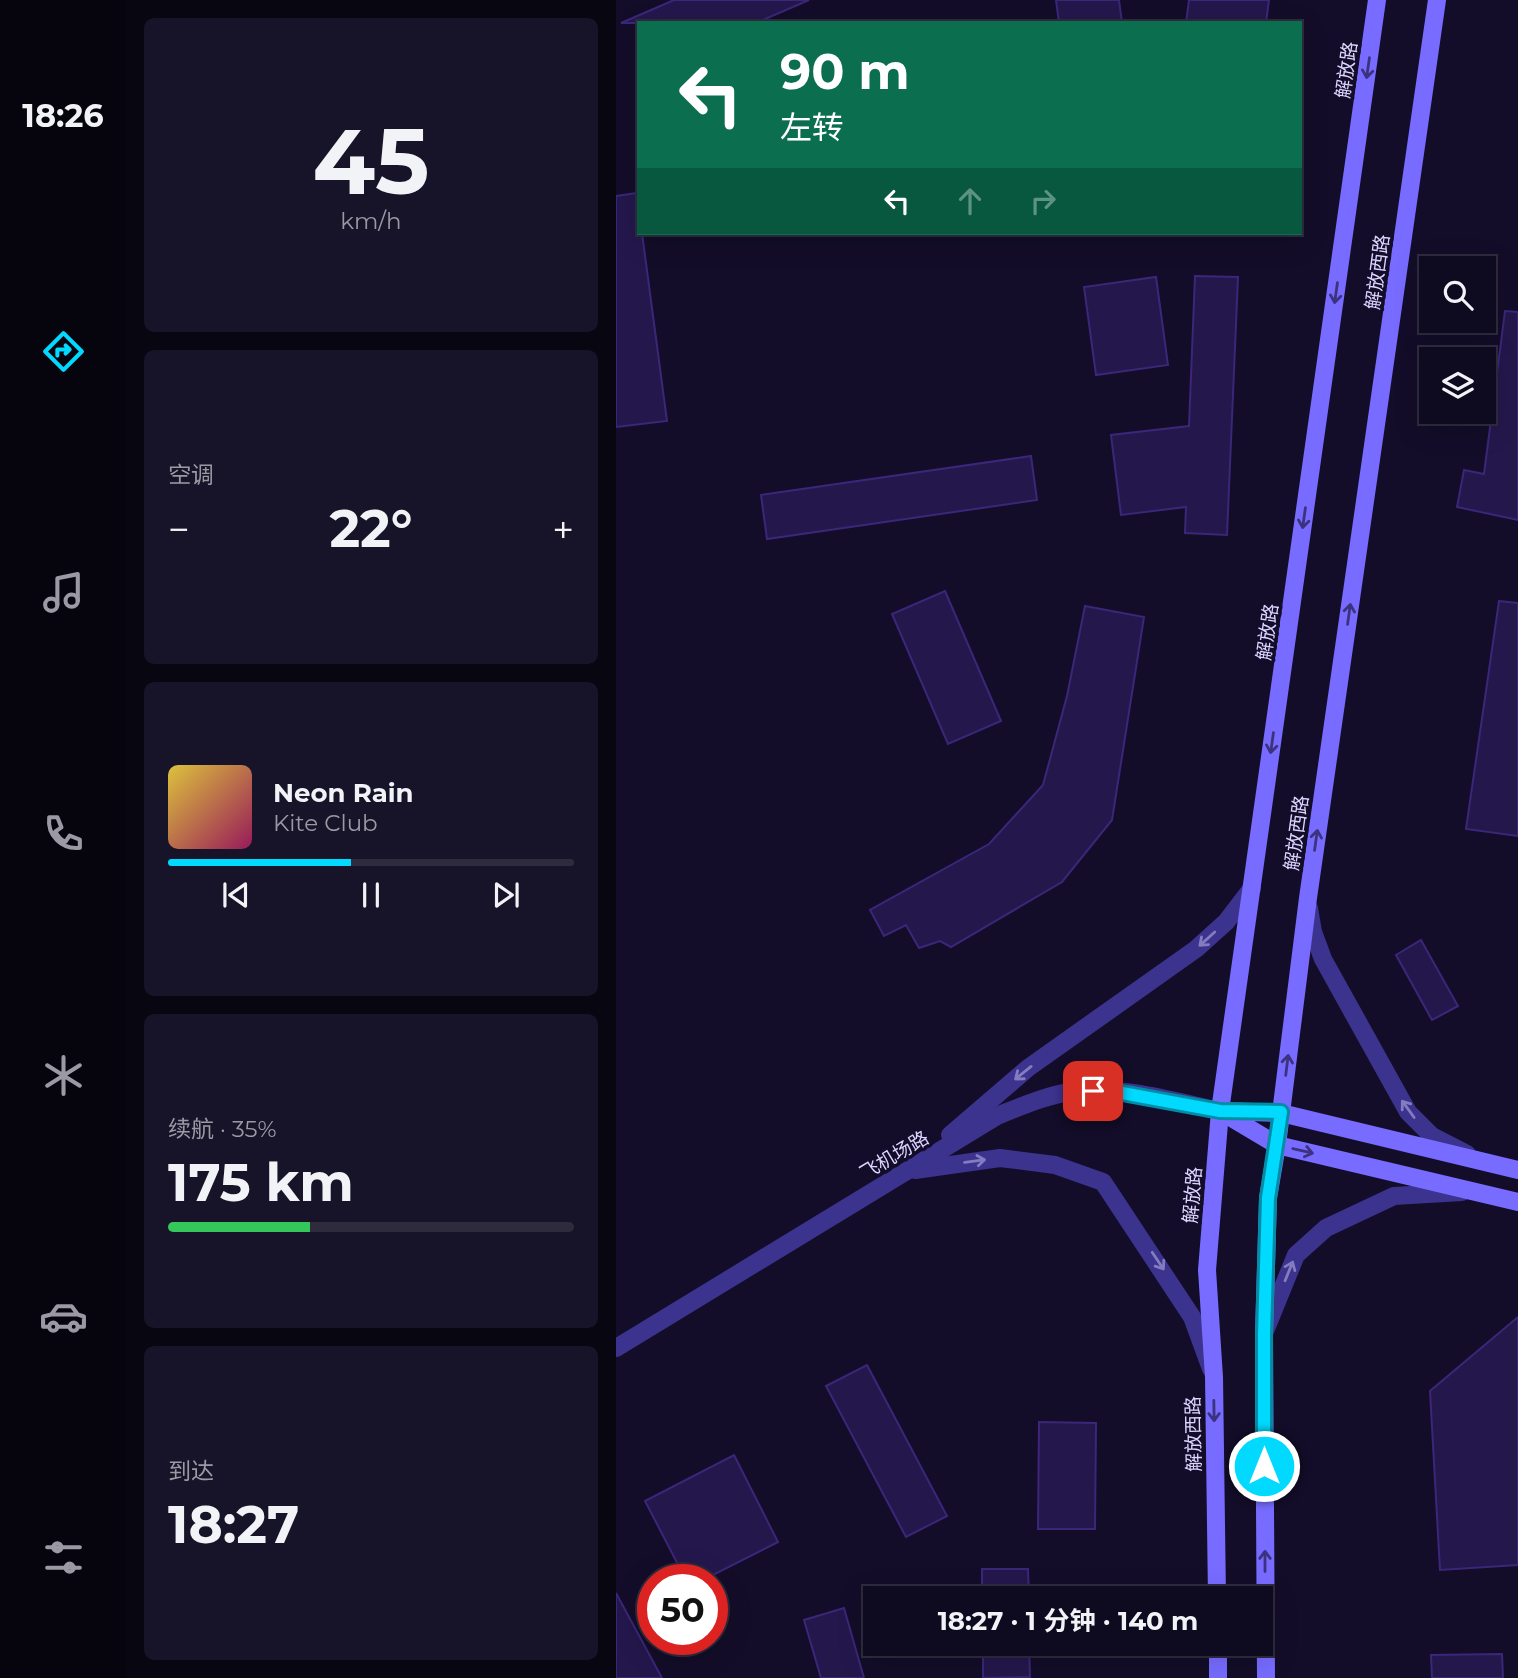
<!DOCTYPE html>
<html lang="zh">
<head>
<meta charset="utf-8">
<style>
  :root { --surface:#0e0a1f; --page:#171328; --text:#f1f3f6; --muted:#9b9aa4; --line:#2e2b3d; --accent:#01d9ff }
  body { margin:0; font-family:Montserrat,"Noto Sans SC",sans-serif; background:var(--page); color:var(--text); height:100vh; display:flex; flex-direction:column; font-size:26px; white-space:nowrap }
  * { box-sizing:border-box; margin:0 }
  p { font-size:23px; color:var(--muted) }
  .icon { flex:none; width:38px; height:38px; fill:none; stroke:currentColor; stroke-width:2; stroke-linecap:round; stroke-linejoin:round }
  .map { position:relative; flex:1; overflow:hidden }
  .side { display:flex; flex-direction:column; gap:18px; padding:18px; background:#080611; width:490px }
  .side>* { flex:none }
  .guide { position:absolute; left:21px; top:21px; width:665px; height:214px; border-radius:0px; box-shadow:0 7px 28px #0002,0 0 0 2px var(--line); background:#0b6e4f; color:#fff; overflow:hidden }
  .tools { position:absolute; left:803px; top:256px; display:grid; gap:14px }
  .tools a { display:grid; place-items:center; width:77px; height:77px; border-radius:0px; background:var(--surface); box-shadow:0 7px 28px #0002,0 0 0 2px var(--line); font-size:35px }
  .speed { position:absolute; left:21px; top:1564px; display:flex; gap:14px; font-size:35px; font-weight:700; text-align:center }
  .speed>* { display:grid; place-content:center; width:91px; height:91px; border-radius:50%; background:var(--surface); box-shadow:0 7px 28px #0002,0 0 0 2px var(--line); line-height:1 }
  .speed .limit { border:10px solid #d22; background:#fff; color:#111 }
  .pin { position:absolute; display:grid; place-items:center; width:60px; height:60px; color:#fff; margin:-30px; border-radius:14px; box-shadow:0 4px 10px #0006 }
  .me { position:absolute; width:77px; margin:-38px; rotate:0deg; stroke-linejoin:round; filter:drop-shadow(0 0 5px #0008) }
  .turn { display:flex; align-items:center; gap:24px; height:147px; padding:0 28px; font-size:32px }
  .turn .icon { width:91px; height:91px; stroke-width:2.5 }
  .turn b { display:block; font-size:49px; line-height:60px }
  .lanes { display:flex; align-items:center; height:66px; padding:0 28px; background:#0003; justify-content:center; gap:35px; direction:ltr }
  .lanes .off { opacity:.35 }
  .big { font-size:52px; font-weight:700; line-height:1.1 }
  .side .card { flex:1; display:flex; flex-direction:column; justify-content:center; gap:10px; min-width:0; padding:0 24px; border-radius:10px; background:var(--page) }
  .side .dial { align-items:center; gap:0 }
  .dial b { font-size:91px; line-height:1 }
  .song { display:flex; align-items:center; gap:21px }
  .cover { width:84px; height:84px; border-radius:10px; background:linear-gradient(135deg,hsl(50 70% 55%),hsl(330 70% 35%)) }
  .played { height:7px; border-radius:4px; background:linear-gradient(90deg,var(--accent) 45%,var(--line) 45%) }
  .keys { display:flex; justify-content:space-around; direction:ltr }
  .heat { display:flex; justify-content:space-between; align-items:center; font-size:38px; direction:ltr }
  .charge { height:10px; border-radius:5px; background:linear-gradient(90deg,#34c759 35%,var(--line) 0) }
  .trip { position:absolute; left:247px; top:1586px; width:410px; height:70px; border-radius:0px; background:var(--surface); box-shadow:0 7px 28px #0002,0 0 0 2px var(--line); font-weight:700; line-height:70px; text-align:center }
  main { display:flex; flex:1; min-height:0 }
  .menu { display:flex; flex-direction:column; width:126px; justify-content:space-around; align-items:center; background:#06040c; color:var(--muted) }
  .menu .icon { width:49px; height:49px }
  .menu .active { color:var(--accent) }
  .menu b { font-size:32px; color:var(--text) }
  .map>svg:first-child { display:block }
  .building { fill:#24174c; stroke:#3b267a; stroke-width:2 }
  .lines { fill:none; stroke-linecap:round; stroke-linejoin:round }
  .tertiary { stroke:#3b338d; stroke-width:18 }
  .secondary { stroke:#776cff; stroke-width:18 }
  .oneway { stroke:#3b337f }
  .oneway2 { stroke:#837cc0 }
  .route-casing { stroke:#018da6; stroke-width:18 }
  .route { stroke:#01d9ff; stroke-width:12 }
  .labels { text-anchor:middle; stroke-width:7; stroke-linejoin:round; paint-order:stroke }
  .street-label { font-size:19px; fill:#dcd5ff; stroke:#130d29 }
</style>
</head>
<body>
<main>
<nav class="menu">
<b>18:26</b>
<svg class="icon active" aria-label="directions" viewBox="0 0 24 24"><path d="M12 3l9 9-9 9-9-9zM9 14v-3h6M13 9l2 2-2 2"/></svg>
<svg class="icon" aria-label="music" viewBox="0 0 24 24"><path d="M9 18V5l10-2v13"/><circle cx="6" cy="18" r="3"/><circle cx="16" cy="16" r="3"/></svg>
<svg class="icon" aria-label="phone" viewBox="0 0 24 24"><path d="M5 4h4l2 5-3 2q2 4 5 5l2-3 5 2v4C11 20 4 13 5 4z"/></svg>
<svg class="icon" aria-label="climate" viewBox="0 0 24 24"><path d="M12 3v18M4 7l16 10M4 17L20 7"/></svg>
<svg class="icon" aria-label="car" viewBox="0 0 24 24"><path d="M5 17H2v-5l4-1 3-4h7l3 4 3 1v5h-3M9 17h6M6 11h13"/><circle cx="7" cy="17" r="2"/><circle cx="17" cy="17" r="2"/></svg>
<svg class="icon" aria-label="filters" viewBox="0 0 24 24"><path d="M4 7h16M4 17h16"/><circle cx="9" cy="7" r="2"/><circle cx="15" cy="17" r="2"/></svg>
</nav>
<section class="side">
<div class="card dial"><b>45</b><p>km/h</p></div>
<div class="card"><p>空调</p>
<div class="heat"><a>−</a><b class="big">22°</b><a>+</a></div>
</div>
<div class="card">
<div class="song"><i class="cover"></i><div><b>Neon Rain</b><p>Kite Club</p></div></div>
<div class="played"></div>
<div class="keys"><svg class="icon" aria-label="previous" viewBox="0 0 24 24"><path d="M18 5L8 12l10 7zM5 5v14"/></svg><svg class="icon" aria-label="pause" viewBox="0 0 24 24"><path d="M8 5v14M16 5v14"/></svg><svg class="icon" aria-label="next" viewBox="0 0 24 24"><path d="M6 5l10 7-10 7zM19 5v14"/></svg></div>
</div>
<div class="card"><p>续航 · 35%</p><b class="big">175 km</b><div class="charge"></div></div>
<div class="card"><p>到达</p><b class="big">18:27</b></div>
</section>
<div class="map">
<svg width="902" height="1678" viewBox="0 0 902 1678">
  <rect width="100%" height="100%" fill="#130d29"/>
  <g class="building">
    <path d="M58 0H193L140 23H5Z"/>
    <path d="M440 0H503L506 23H443Z"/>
    <path d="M573 0H653L650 23H570Z"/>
    <path d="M21 193 23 233H26L51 421 0 427V196Z"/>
    <path d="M579 276 622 277 611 535 569 533 570 507 505 515 495 435 573 426Z"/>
    <path d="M540 277 552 365 480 375 468 287Z"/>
    <path d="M889 311 902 312V520L841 507 848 470 868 474Z"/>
    <path d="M415 456 421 500 151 539 145 495Z"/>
    <path d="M329 591 385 721 332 744 276 614Z"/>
    <path d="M883 601 902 603V836L850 829Z"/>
    <path d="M469 606 528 617 496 820 446 882 335 947 324 941 303 948 290 925 268 936 254 910 373 844 427 785 451 696Z"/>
    <path d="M805 940 842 1006 816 1020 780 955Z"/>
    <path d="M902 1317V1565L824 1570 814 1391Z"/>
    <path d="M251 1365 331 1516 290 1537 210 1386Z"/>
    <path d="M423 1422 480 1423 479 1529H422Z"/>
    <path d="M118 1455 162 1542 87 1580H70L29 1501Z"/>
    <path d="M366 1569H412L413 1598H366Z"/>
    <path d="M0 1593 46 1678H0Z"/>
    <path d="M228 1608 248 1678H205L188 1620Z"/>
    <path d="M367 1643H413L414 1677 367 1678Z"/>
    <path d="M886 1654 887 1678H816L815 1655Z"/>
  </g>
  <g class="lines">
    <g class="tertiary">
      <path d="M693 908 697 932 707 959 792 1112 816 1136 851 1154"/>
      <path d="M334 1135 412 1068 580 949 610 922 636 888"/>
      <path d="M299 1170 384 1158 439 1165 487 1182 576 1317 595 1369"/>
      <path d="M649 1331 680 1255 710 1228 778 1196 846 1192"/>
      <path d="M0 1348 381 1116C406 1106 431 1095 459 1091 507 1086 557 1101 604 1111"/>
    </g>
    <g class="secondary">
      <path d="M604 1111 661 1145 902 1202"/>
      <path d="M608 1111 665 1113 902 1170"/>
      <path d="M601 1598 598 1377 591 1270 604 1111 761 0"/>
      <path d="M602 1643V1678"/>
      <path d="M650 1678 648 1334 652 1198 661 1145 692 898 821 0"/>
    </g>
  </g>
  <defs><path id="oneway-shaft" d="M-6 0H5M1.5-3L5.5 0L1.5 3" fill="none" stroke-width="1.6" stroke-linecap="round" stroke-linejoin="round" transform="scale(1.75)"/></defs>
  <g class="oneway">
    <use href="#oneway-shaft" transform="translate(752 68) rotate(98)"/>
    <use href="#oneway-shaft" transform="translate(720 293) rotate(98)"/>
    <use href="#oneway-shaft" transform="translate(688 518) rotate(98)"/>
    <use href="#oneway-shaft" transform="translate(733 614) rotate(-82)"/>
    <use href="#oneway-shaft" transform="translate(656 743) rotate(98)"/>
    <use href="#oneway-shaft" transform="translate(700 840) rotate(-82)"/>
    <use href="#oneway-shaft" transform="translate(671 1065) rotate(-83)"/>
    <use href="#oneway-shaft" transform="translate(687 1151) rotate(13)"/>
    <use href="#oneway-shaft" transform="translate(598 1411) rotate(89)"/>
    <use href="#oneway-shaft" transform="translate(649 1561) rotate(-90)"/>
  </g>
  <g class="oneway2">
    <use href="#oneway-shaft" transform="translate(591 939) rotate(138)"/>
    <use href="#oneway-shaft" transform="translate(407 1073) rotate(141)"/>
    <use href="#oneway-shaft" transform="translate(792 1109) rotate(-126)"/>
    <use href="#oneway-shaft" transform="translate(359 1161) rotate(-8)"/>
    <use href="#oneway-shaft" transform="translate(542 1261) rotate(56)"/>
    <use href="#oneway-shaft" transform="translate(673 1271) rotate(-68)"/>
  </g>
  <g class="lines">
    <defs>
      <path id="route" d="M477 1091H495L604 1111 665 1112 652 1198 648 1334V1466"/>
    </defs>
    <use href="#route" class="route-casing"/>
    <use href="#route" class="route"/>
  </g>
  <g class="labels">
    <g class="street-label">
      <text transform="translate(730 70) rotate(-82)" y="7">解放路</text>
      <text transform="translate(761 272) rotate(-82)" y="7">解放西路</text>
      <text transform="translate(651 632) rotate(-82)" y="7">解放路</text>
      <text transform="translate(680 833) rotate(-82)" y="7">解放西路</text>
      <text transform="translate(278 1155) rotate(-31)" y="7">飞机场路</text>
      <text transform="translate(576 1195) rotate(-85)" y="7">解放路</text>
      <text transform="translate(577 1434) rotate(-91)" y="7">解放西路</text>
    </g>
  </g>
</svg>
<div class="tools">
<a><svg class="icon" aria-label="search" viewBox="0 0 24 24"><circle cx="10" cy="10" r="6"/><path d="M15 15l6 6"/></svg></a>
<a><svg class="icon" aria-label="layers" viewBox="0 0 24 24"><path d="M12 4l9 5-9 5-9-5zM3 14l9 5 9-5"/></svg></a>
</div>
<div class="speed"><div class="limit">50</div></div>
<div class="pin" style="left:477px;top:1091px;background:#d93025"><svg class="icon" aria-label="arrive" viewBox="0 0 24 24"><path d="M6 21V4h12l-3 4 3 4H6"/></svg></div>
<svg class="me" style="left:648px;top:1466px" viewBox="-20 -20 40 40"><circle r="17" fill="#01d9ff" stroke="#fff" stroke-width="3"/><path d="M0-11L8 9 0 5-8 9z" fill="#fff"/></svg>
<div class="trip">18:27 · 1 分钟 · 140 m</div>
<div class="guide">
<div class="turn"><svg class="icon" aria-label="left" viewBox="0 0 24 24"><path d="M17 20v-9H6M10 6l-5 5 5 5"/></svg><div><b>90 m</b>左转</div></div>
<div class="lanes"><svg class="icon" aria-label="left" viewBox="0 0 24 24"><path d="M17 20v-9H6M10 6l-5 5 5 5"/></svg><svg class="icon off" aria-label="ahead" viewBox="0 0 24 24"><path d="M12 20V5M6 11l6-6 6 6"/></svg><svg class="icon off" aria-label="right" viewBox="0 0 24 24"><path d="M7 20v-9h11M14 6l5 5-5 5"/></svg></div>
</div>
</div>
</main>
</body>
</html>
